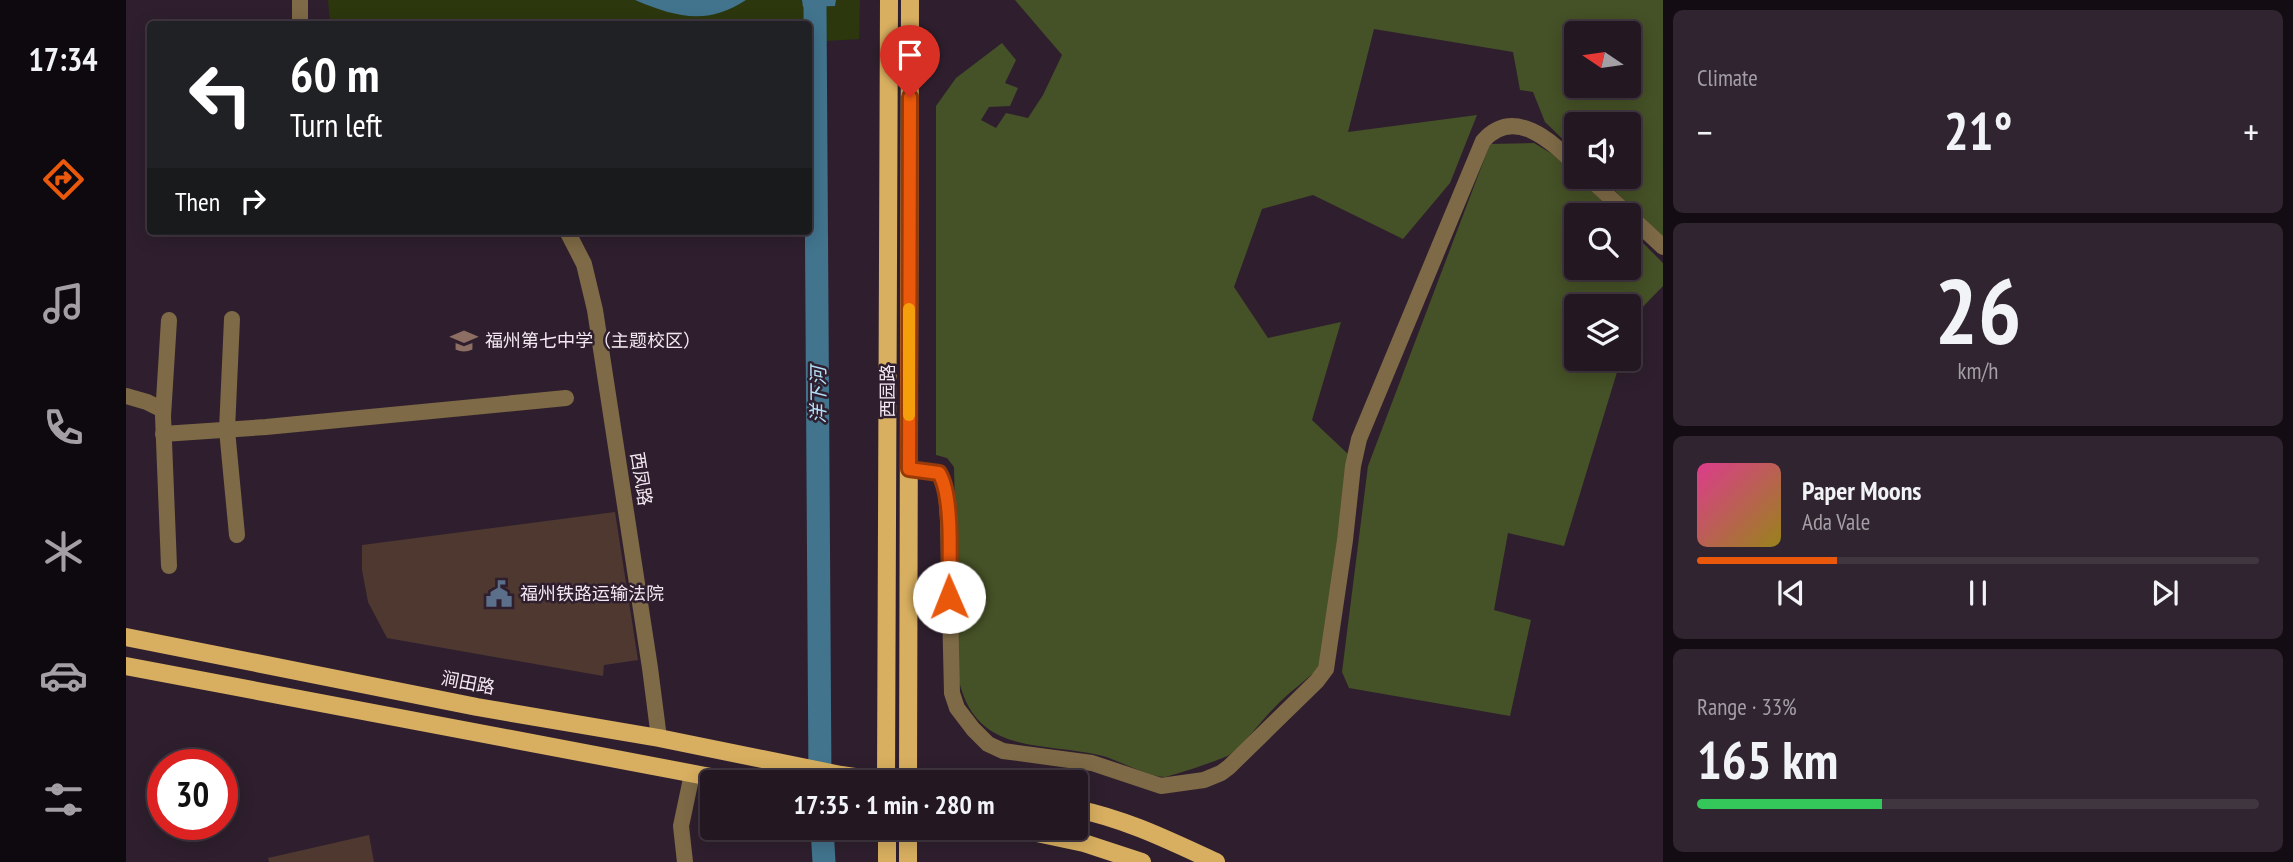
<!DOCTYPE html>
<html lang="en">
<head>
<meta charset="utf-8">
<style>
  :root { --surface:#231722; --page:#2f242f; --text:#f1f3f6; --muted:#a39fa5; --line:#403640; --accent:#ea580c }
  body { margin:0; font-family:"PT Sans Narrow","Noto Sans SC",sans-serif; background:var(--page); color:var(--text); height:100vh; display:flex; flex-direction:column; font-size:26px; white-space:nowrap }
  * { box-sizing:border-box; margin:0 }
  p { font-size:23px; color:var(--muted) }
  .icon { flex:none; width:38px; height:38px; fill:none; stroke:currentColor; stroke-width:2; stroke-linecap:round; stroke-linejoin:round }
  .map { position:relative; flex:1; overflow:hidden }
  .sheet { display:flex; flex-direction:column; gap:10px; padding:10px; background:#130d13; width:630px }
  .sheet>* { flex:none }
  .banner { position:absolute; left:21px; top:21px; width:665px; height:214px; border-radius:7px; box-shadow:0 4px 18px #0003,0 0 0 2px var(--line); background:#202124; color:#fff; overflow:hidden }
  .needle { width:46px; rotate:283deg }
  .buttons { position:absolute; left:1438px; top:21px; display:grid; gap:14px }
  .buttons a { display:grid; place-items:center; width:77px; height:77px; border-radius:7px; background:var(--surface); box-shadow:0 4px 18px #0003,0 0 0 2px var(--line); font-size:35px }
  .speed { position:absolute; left:21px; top:749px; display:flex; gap:14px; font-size:35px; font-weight:700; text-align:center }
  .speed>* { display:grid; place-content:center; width:91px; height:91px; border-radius:50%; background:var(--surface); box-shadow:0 4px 18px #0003,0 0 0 2px var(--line); line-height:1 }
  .speed .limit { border:10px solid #d22; background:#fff; color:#111 }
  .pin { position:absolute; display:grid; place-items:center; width:60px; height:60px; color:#fff; margin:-72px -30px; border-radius:50% 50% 50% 0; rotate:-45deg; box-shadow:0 0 7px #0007 }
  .pin .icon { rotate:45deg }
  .me { position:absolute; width:77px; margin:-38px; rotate:359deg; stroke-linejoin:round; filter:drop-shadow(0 0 5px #0008) }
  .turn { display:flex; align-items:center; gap:24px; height:147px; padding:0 28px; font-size:32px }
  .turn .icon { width:91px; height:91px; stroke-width:2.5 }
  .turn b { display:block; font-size:49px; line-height:60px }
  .then { display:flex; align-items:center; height:66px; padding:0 28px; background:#0003; gap:14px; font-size:26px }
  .big { font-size:52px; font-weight:800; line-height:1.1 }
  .sheet .card { flex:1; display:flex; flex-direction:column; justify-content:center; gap:10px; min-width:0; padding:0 24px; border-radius:10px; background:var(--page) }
  .sheet .dial { align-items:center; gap:0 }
  .dial b { font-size:91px; line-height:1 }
  .song { display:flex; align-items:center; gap:21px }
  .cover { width:84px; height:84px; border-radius:10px; background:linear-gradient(135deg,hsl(330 70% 55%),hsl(50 70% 35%)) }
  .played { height:7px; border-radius:4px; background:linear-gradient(90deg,var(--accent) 25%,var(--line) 25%) }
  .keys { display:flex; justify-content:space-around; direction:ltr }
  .heat { display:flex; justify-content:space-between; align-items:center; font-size:38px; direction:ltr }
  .charge { height:10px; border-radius:5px; background:linear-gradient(90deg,#34c759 33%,var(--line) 0) }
  .trip { position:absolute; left:574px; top:770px; width:388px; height:70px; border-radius:7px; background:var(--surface); box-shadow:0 4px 18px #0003,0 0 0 2px var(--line); font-weight:800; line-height:70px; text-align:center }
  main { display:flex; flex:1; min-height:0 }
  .tabs { display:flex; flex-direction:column; width:126px; justify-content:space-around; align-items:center; background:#0e090e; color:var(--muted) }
  .tabs .icon { width:49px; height:49px }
  .tabs .on { color:var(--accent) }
  .tabs b { font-size:32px; color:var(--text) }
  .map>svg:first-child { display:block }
  .green { fill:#2c370e }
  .forest { fill:#455126; fill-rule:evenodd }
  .water { fill:#42748e }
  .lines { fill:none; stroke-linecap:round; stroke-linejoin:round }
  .river { stroke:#42748e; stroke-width:23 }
  .building { fill:#4e3830 }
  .minor { stroke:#7e6a46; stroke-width:16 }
  .major { stroke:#d8af60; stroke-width:18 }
  .route-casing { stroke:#983908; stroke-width:18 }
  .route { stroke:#ea580c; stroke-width:12 }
  .slow { stroke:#f59e0b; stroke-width:12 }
  .labels { text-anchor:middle; stroke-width:5; stroke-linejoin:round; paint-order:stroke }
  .poi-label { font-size:18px; fill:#f3e8f1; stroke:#2f1f2e; text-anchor:start }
  .street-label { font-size:18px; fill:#f3e8f1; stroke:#2f1f2e }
  .water-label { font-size:19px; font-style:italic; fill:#b3e0f9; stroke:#2f1f2e }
</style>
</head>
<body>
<main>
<nav class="tabs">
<b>17:34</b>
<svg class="icon on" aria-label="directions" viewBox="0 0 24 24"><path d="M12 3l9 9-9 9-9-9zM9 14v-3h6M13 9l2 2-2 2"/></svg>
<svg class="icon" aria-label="music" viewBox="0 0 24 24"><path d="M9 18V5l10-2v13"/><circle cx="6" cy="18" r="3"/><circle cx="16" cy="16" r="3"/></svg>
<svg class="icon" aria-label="phone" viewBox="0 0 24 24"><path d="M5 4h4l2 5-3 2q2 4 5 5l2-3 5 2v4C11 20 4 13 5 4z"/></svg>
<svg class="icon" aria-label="climate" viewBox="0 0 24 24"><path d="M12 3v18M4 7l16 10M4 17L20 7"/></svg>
<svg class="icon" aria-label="car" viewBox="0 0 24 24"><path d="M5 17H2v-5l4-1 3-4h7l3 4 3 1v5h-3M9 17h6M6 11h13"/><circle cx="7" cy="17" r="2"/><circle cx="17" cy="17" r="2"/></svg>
<svg class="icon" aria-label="filters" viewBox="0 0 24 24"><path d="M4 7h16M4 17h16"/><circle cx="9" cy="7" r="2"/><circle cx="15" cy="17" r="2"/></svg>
</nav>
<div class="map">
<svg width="1537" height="862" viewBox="0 0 1537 862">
  <rect width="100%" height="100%" fill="#2f1f2e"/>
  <path class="green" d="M202 0H734L733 39 683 42 682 24H204Z"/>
  <g class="forest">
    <path d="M889 0H1537V238L1475 177H1503V124H1451V153L1419 122 1407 92 1394 90 1387 52 1248 29 1222 132 1351 115 1324 183 1277 239 1187 195 1136 209 1108 287 1142 338 1215 322 1186 420 1222 454 1196 666C1180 680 1162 693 1148 708 1136 720 1116 747 1103 755 1097 759 1043 777 1038 777 1021 776 994 761 977 756 918 741 851 757 833 681L828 467 821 458 810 455V106L830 78 876 43 890 60 879 83 892 88 884 106 863 107 855 120 870 128 880 113 902 118 917 95 936 55ZM1451 33H1503V86H1451Z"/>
    <path d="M1408 143 1433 158 1490 215H1451V268H1503V229L1537 263V286L1508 316 1503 333V306H1451V359H1495L1438 546 1382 533 1368 610 1405 620 1384 716 1223 688 1216 672 1242 466 1364 144Z"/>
  </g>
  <g class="water">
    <path d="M509 0H620C580 26 550 17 509 0Z"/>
    <path d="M676 0H710L709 6 677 7Z"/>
  </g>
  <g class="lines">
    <g class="river">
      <path d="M689 7 694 782"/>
      <path d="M696 828 698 862"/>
    </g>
  </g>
  <g class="building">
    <path d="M489 512 512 660 478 665 477 676 261 638 242 602 236 570V545Z"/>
    <path d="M243 835 248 862H143L142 858Z"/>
  </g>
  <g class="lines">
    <g class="minor">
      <path d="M174 0V24"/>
      <path d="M1462 177 1537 247"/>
      <path d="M441 231 458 264 469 310 524 668 533 738"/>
      <path d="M106 319 101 430 111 535"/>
      <path d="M0 396 21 402 37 410"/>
      <path d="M37 434 140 427 440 398"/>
      <path d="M783 469 813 473 820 492 822 521 826 693 831 708 847 729 862 744 877 751 966 763 1035 786 1078 780 1095 773 1103 767 1191 681 1200 669 1219 540 1227 466 1233 439 1357 141C1389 105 1427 143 1451 166"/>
      <path d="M43 566 37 416 43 320"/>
      <path d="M559 862 555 826 566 774"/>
    </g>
    <g class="major">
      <path d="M0 637 351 707 533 738 715 775 763 782"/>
      <path d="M0 666 611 782"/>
      <path d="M760 782 763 0"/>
      <path d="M782 782 784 0"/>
      <path d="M950 809C1000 819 1044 841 1090 862"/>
      <path d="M761 828V862"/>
      <path d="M782 828V862"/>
      <path d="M887 828 958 843 1016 862"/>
    </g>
  </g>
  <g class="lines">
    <defs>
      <path id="route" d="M784 97 783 469 813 473C828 497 823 567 823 597"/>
    </defs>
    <use href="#route" class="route-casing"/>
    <use href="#route" class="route"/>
    <path class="slow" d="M783 415V309"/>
  </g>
  <defs>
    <symbol id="school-bare" viewBox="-9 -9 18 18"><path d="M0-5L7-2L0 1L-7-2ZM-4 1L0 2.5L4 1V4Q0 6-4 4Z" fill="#8d6e63" stroke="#2f1f2e" stroke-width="2.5" paint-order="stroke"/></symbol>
    <symbol id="civic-bare" viewBox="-9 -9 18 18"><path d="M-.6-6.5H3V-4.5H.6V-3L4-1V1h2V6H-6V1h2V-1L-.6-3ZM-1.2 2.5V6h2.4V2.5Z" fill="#5c6f8a" stroke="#2f1f2e" stroke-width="2.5" paint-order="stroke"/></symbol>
  </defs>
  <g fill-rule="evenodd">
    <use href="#school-bare" x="319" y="322" width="38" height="38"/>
    <use href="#civic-bare" x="354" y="575" width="38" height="38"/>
  </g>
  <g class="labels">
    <g class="poi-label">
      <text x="359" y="347">福州第七中学（主题校区）</text>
      <text x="394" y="600">福州铁路运输法院</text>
    </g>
    <g class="street-label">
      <text transform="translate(762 391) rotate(-90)" y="6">西园路</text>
      <text transform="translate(515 479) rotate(81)" y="6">西凤路</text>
      <text transform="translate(342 683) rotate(11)" y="6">涧田路</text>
    </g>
    <g class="water-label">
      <text transform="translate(692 395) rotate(-90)" y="7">洋下河</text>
    </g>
  </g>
</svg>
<div class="buttons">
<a><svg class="needle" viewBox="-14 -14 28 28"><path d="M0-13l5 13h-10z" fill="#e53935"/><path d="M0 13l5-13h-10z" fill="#a39fa5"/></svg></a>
<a><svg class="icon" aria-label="sound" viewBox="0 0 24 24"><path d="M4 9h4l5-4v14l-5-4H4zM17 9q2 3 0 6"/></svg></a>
<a><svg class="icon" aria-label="search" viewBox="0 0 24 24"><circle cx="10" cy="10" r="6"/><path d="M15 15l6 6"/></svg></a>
<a><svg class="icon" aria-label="layers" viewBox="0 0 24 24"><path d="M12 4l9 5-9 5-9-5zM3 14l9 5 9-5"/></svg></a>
</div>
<div class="speed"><div class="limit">30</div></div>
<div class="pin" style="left:784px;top:97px;background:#d93025"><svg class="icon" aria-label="arrive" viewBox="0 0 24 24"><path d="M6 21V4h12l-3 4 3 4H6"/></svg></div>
<svg class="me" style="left:823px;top:597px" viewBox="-20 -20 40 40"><circle r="19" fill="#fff"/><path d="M0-13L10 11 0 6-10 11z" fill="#ea580c"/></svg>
<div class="trip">17:35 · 1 min · 280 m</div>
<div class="banner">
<div class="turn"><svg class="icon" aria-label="left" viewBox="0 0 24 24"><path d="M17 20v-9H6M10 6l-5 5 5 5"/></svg><div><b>60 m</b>Turn left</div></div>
<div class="then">Then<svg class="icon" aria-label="right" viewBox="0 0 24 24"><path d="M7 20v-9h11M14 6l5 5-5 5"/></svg></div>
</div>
</div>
<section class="sheet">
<div class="card"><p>Climate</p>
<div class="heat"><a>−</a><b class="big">21°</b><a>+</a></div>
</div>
<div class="card dial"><b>26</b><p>km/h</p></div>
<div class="card">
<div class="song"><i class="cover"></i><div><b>Paper Moons</b><p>Ada Vale</p></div></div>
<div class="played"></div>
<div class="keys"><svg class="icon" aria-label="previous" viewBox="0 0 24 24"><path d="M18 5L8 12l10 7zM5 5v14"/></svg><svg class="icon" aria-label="pause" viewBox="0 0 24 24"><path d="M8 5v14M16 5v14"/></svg><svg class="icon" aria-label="next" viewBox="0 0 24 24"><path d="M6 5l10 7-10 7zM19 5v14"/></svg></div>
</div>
<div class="card"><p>Range · 33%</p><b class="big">165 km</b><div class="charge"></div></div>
</section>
</main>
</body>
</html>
